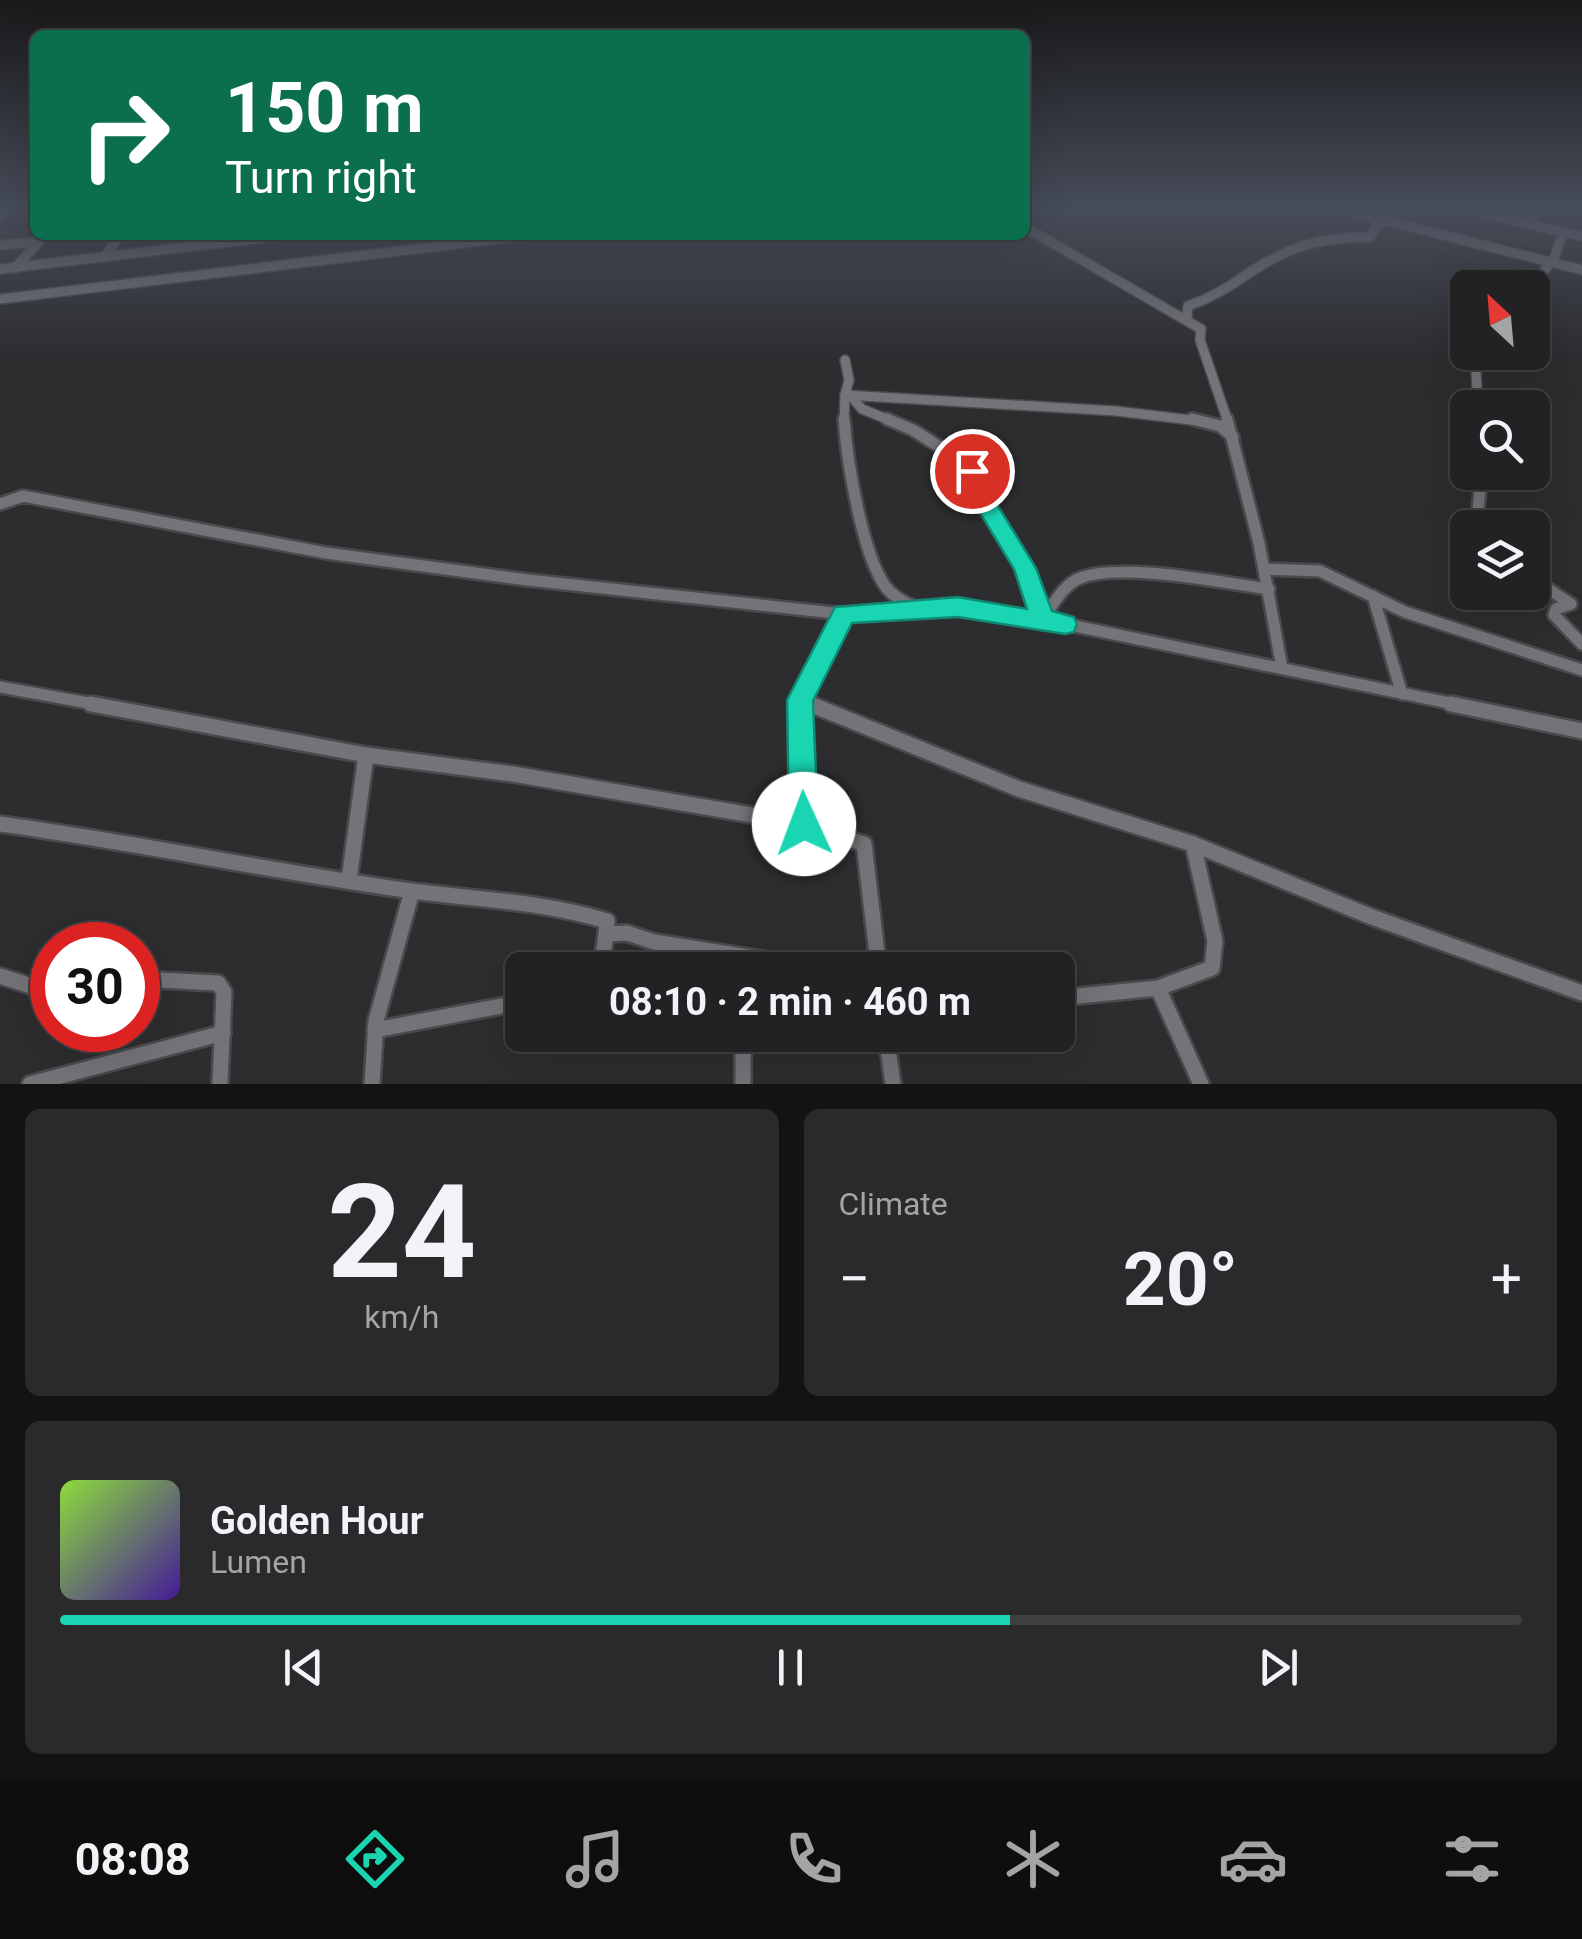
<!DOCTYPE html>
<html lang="en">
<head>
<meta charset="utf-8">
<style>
  :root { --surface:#222224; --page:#2a2a2c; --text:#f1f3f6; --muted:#a2a4a6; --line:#3f3f41; --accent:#19d5b2 }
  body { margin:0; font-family:Roboto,sans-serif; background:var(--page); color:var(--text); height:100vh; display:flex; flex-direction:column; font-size:38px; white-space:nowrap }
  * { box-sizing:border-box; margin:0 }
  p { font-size:32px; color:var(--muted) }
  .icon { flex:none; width:55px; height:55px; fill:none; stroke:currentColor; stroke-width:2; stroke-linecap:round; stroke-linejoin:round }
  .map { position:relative; height:1084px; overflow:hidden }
  .drawer { display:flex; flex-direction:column; gap:25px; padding:25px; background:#131314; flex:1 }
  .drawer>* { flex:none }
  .banner { position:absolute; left:30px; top:30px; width:1000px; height:210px; border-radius:15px; box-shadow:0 10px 40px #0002,0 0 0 2px var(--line); background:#0b6e4f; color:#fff; overflow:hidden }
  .needle { width:65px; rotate:334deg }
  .buttons { position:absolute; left:1450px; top:270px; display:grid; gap:20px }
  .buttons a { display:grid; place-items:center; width:100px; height:100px; border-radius:15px; background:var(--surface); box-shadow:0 10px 40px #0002,0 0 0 2px var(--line); font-size:50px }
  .speed { position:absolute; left:30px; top:922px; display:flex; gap:20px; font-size:50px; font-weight:700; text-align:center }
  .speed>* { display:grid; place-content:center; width:130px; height:130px; border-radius:50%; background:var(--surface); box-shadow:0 10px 40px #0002,0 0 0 2px var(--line); line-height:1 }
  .speed .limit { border:15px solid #d22; background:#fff; color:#111 }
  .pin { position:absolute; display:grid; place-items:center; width:85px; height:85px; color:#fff; margin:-42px; border:5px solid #fff; border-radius:50%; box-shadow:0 2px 10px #0007 }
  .me { position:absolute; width:110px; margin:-55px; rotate:358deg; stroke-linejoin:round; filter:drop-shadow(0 0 8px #0008) }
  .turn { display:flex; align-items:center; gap:35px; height:210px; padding:0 30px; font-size:45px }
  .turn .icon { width:130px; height:130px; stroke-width:2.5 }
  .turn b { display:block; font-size:70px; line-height:85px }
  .big { font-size:75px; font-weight:700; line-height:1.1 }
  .drawer .tile { flex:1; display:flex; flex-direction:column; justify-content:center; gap:15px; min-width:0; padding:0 35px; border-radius:15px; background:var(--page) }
  .drawer .dial { align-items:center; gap:0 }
  .dial b { font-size:130px; line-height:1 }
  .song { display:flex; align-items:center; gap:30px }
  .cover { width:120px; height:120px; border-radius:15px; background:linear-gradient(135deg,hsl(90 70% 55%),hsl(260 70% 35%)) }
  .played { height:10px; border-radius:5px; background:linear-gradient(90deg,var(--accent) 65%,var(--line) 65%) }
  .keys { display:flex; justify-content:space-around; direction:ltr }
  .heat { display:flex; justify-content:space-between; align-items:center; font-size:55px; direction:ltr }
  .drawer .tiles { flex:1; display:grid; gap:25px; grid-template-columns:1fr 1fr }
  .tile:last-child { grid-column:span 2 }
  .trip { position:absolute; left:505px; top:952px; width:570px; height:100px; border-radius:15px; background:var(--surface); box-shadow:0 10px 40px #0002,0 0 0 2px var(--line); font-weight:700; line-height:100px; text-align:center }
  .tabs { display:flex; height:160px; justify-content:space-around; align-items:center; background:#0e0e0e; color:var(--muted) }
  .tabs .icon { width:70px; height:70px }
  .tabs .current { color:var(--accent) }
  .tabs b { font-size:45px; color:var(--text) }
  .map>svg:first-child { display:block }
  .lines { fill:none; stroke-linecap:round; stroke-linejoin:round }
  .minor-far2-casing { stroke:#4a494c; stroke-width:12 }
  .minor-far1-casing { stroke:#4a494c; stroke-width:16 }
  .minor-casing { stroke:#4a494c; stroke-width:20 }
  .minor-far2 { stroke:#747377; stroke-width:9 }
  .minor-far1 { stroke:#747377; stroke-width:11 }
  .minor { stroke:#747377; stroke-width:15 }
  .route { fill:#19d5b2; stroke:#108a74; stroke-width:2.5 }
</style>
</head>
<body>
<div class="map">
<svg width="1582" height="1084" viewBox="0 0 1582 1084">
  <rect width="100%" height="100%" fill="#2d2d30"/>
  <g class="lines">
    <defs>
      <g id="minor-far2">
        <path d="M1332 207 1582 270"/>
        <path d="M1459 207 1563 232 1554 259 1529 288"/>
        <path d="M0 215 8 207"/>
        <path d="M1530 224 1539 207"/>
        <path d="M1025 227 1201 329 1200 340 1228 422"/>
        <path d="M1563 232 1582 236"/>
        <path d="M0 245 39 242 15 268"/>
        <path d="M105 256 120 235"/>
        <path d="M0 269 289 235"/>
        <path d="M0 299 532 235"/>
        <path d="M1187 319 1188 306C1228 292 1244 273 1278 256 1307 241 1338 237 1370 237L1378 224 1386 220"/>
        <path d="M845 360 849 380 845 395"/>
        <path d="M850 395 862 409 894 422"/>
        <path d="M1478 408 1476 371 1491 352"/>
        <path d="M844 422 845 395 1116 411 1208 422"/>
      </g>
      <g id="minor-far1">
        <path d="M844 419C847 461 862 553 885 586 893 597 905 603 917 608"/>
        <path d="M887 419 913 430 968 465 979 493 1025 568 1043 618 1051 621"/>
        <path d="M1192 419 1220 426 1233 437"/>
        <path d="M1227 419 1259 543 1282 668"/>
        <path d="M0 504 23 496 326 553 528 580 844 614 958 607 1065 624 1464 706"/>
        <path d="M1476 528 1482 472"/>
        <path d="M1265 569 1320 571 1405 612 1582 670"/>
        <path d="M1532 578 1571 604 1556 609 1554 615 1582 644"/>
        <path d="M1373 596 1402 694"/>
        <path d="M1043 618C1053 605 1064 584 1080 578 1122 562 1223 583 1269 589"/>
        <path d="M0 687 105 706"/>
        <path d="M800 700 816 706"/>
        <path d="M800 706 844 614"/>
      </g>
      <g id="minor">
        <path d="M91 704 366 755 513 774 804 824 864 844 879 970"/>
        <path d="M800 704 804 824"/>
        <path d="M810 704 1019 789 1193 844 1372 917 1582 993"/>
        <path d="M1451 704 1582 731"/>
        <path d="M0 824C138 843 275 872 412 891 481 900 540 901 607 921L606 934 627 933 654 942 832 970"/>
        <path d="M349 880 366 755"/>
        <path d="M601 970 606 934"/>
        <path d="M0 976 31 986 52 981"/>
        <path d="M138 979 218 983 224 992 220 1084"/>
        <path d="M1158 988 1212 968 1215 941 1193 844"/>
        <path d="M1058 998 1158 988 1201 1084"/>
        <path d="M375 1030 522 1002"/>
        <path d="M743 1035V1084"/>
        <path d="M886 1035 893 1084"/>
        <path d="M30 1084 223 1033"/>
        <path d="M372 1084 376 1021 412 891"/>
      </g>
    </defs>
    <use href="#minor-far2" class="minor-far2-casing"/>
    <use href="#minor-far1" class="minor-far1-casing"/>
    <use href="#minor" class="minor-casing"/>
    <use href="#minor-far2" class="minor-far2"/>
    <use href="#minor-far1" class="minor-far1"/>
    <use href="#minor" class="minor"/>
  </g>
  <linearGradient id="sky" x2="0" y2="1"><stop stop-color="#19191a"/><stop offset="0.58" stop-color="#464c59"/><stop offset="1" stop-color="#464c59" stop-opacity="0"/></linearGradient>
  <rect width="1582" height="359" fill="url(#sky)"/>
  <path class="route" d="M972 464 979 466 990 493 1036 568 1052 611 1074 617 1077 624 1074 632 1065 634 958 617 852 623 813 701 818 824 814 834 804 838 793 834 789 824 787 700 835 607 958 597 1027 609 1014 569 968 493 961 471Z"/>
</svg>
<div class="buttons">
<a><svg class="needle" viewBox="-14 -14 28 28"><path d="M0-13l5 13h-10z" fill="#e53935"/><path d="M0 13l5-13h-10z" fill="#a2a4a6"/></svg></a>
<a><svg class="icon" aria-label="search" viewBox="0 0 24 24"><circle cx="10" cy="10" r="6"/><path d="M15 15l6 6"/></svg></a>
<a><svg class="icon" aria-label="layers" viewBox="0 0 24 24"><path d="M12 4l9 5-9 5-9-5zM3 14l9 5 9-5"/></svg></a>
</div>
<div class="speed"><div class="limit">30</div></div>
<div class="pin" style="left:972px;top:471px;background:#d93025"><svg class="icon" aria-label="arrive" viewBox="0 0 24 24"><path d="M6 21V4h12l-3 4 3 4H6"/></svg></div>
<svg class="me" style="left:804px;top:824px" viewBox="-20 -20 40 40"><circle r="19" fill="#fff"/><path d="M0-13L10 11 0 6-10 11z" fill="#19d5b2"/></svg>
<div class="trip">08:10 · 2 min · 460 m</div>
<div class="banner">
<div class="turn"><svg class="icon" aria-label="right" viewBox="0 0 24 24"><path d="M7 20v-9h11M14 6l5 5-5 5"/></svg><div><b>150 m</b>Turn right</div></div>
</div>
</div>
<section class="drawer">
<div class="tiles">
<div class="tile dial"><b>24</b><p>km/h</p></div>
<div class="tile"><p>Climate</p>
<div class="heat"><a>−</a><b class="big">20°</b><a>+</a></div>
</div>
<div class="tile">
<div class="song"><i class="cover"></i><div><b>Golden Hour</b><p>Lumen</p></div></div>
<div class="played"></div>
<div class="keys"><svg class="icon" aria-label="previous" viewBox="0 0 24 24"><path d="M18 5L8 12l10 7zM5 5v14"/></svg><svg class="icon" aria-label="pause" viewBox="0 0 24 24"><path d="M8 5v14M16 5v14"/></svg><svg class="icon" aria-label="next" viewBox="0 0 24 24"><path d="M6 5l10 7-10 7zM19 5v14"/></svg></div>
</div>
</div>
</section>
<nav class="tabs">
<b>08:08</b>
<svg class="icon current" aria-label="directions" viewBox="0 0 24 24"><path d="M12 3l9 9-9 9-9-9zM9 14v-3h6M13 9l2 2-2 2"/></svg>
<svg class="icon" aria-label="music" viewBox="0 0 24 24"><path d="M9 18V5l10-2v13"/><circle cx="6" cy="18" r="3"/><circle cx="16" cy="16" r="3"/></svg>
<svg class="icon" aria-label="phone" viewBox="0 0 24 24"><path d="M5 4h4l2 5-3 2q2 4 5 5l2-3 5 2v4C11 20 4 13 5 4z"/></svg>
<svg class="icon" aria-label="climate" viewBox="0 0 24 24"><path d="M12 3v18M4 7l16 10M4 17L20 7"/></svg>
<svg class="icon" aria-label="car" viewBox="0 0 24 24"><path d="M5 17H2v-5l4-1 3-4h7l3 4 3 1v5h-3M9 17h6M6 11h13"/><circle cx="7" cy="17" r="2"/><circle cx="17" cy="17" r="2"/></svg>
<svg class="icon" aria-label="filters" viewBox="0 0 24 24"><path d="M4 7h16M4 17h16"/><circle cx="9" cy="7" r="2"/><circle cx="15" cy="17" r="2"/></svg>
</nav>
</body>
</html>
